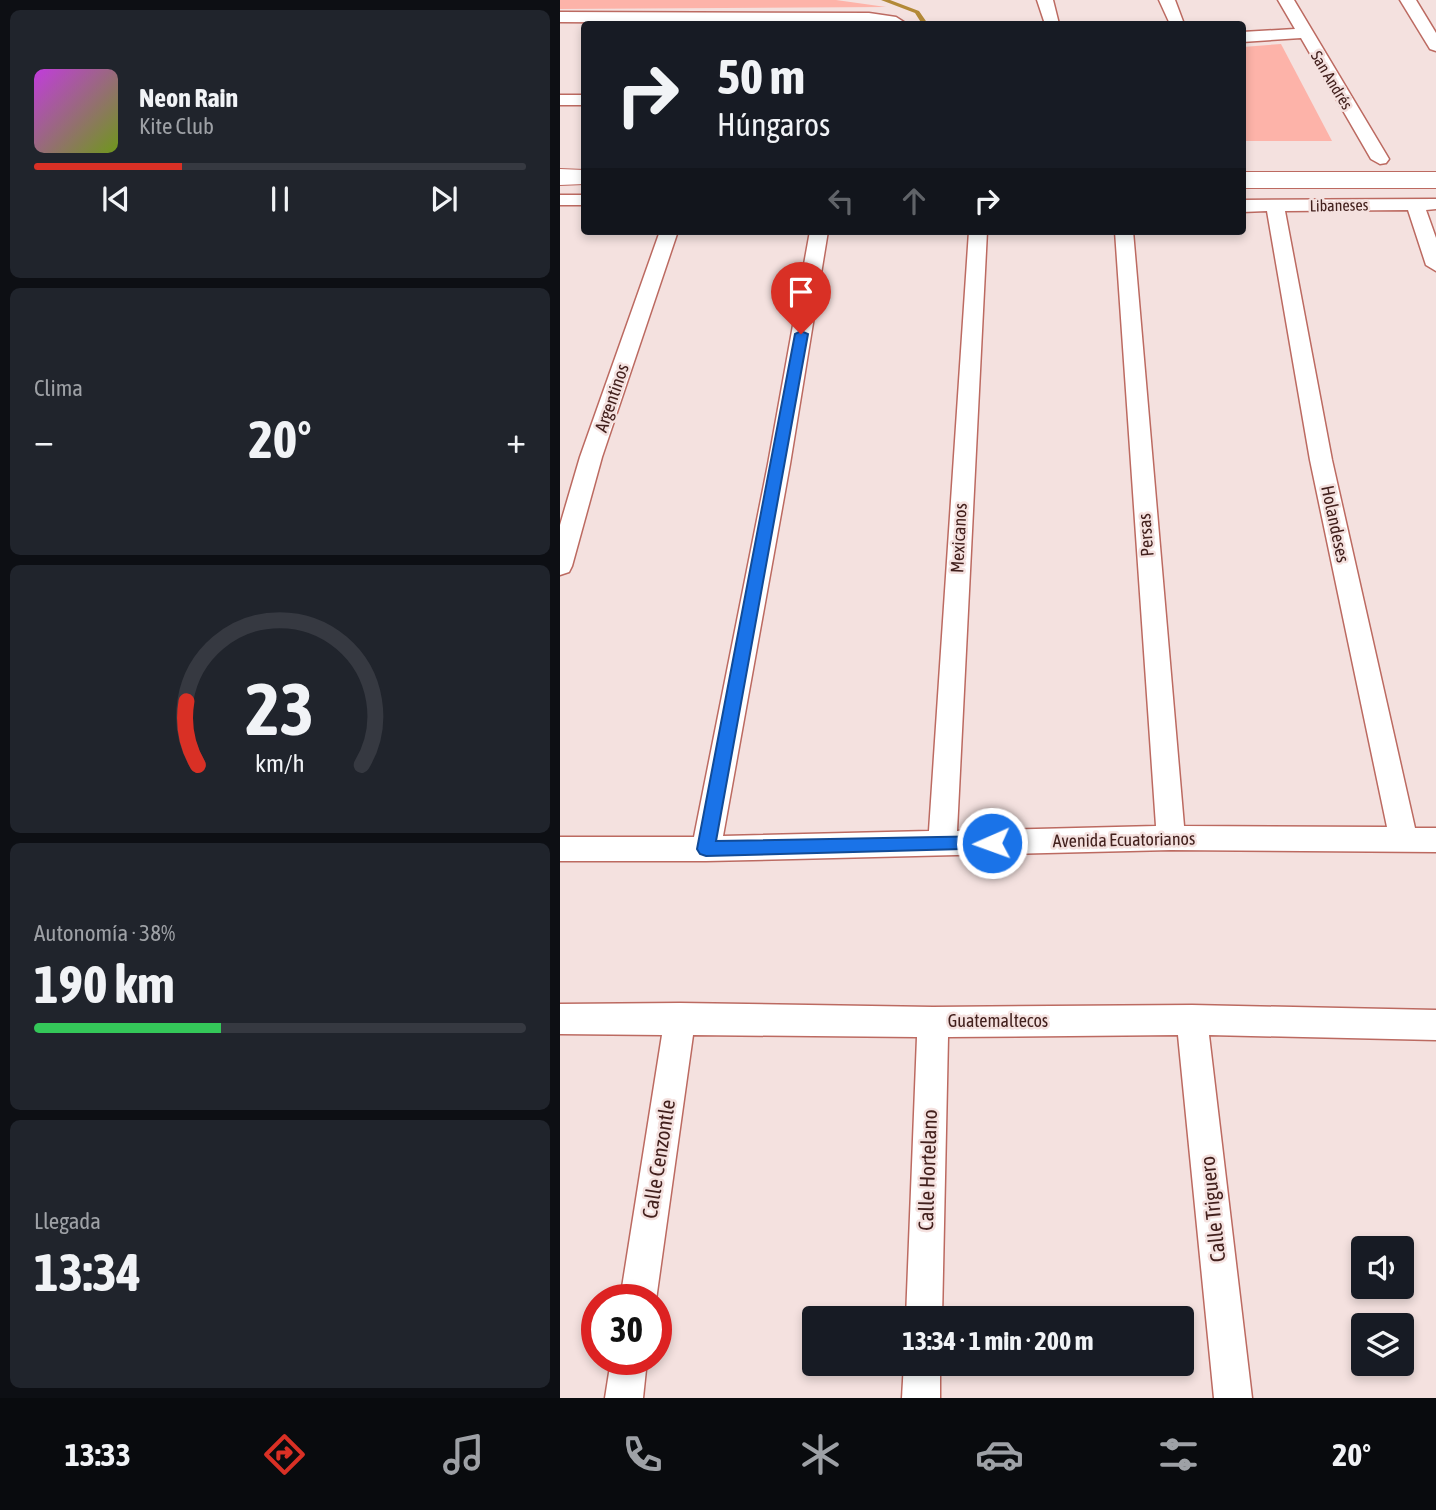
<!DOCTYPE html>
<html lang="es">
<head>
<meta charset="utf-8">
<style>
  :root { --surface:#171b24; --page:#20242c; --text:#f1f3f6; --muted:#9ea1a6; --line:#363941; --accent:#d93025 }
  body { margin:0; font-family:"Asap Condensed",sans-serif; background:var(--page); color:var(--text); height:100vh; display:flex; flex-direction:column; font-size:26px; white-space:nowrap }
  * { box-sizing:border-box; margin:0 }
  p { font-size:23px; color:var(--muted) }
  .icon { flex:none; width:38px; height:38px; fill:none; stroke:currentColor; stroke-width:2; stroke-linecap:round; stroke-linejoin:round }
  .map { position:relative; flex:1; overflow:hidden }
  .details { display:flex; flex-direction:column; gap:10px; padding:10px; background:#0d0f14; width:560px }
  .details>* { flex:none }
  .hud { position:absolute; left:21px; top:21px; width:665px; height:214px; border-radius:7px; box-shadow:0 4px 10px #0003; background:#171b24; color:var(--text); overflow:hidden }
  .buttons { position:absolute; left:791px; top:1236px; display:grid; gap:14px }
  .buttons a { display:grid; place-items:center; width:63px; height:63px; border-radius:7px; background:var(--surface); box-shadow:0 4px 10px #0003; font-size:35px }
  .speed { position:absolute; left:21px; top:1284px; display:flex; gap:14px; font-size:35px; font-weight:700; text-align:center }
  .speed>* { display:grid; place-content:center; width:91px; height:91px; border-radius:50%; background:var(--surface); box-shadow:0 4px 10px #0003; line-height:1 }
  .speed .limit { border:10px solid #d22; background:#fff; color:#111 }
  .pin { position:absolute; display:grid; place-items:center; width:60px; height:60px; color:#fff; margin:-72px -30px; border-radius:50% 50% 50% 0; rotate:-45deg; box-shadow:0 0 7px #0007 }
  .pin .icon { rotate:45deg }
  .me { position:absolute; width:77px; margin:-38px; rotate:268deg; stroke-linejoin:round; filter:drop-shadow(0 0 5px #0008) }
  .turn { display:flex; align-items:center; gap:24px; height:147px; padding:0 21px; font-size:32px }
  .turn .icon { width:91px; height:91px; stroke-width:2.5 }
  .turn b { display:block; font-size:49px; line-height:60px }
  .lanes { display:flex; align-items:center; height:66px; padding:0 21px; background:#0003; justify-content:center; gap:35px; direction:ltr }
  .lanes .off { opacity:.35 }
  .big { font-size:52px; font-weight:700; line-height:1.1 }
  .details .widget { flex:1; display:flex; flex-direction:column; justify-content:center; gap:10px; min-width:0; padding:0 24px; border-radius:10px; background:var(--page) }
  .details .dial { align-items:center; gap:0 }
  .dial svg { height:182px; overflow:visible; fill:none; stroke:var(--line); stroke-width:7; stroke-linecap:round; text-anchor:middle }
  .dial text { fill:var(--text); stroke:none }
  .song { display:flex; align-items:center; gap:21px }
  .cover { width:84px; height:84px; border-radius:10px; background:linear-gradient(135deg,hsl(290 70% 55%),hsl(80 70% 35%)) }
  .played { height:7px; border-radius:4px; background:linear-gradient(90deg,var(--accent) 30%,var(--line) 30%) }
  .keys { display:flex; justify-content:space-around; direction:ltr }
  .heat { display:flex; justify-content:space-between; align-items:center; font-size:38px; direction:ltr }
  .charge { height:10px; border-radius:5px; background:linear-gradient(90deg,#34c759 38%,var(--line) 0) }
  .trip { position:absolute; left:242px; top:1306px; width:392px; height:70px; border-radius:7px; background:var(--surface); box-shadow:0 4px 10px #0003; font-weight:700; line-height:70px; text-align:center }
  .tabs { display:flex; height:112px; justify-content:space-around; align-items:center; background:#090b0e; color:var(--muted) }
  .tabs .icon { width:49px; height:49px }
  .tabs .selected { color:var(--accent) }
  .tabs b { font-size:32px; color:var(--text) }
  main { display:flex; flex:1; min-height:0 }
  .map>svg:first-child { display:block }
  .green { fill:#fdb3a9 }
  .lines { fill:none; stroke-linecap:round; stroke-linejoin:round }
  .stream { fill:#b38937; fill-rule:evenodd }
  .minor-casing { stroke:#bc6a61; stroke-width:3 }
  .secondary-casing { stroke:#bc6a61; stroke-width:2 }
  .minor { fill:#fff; fill-rule:evenodd }
  .secondary { fill:#fff; fill-rule:evenodd }
  .route { fill:#1a73e8; stroke:#114b97; stroke-width:2 }
  .labels { text-anchor:middle; stroke-width:5; stroke-linejoin:round; paint-order:stroke }
  .far-street-label { font-size:16px; fill:#42201d; stroke:#f4e1df }
  .street-label { font-size:18px; fill:#42201d; stroke:#f4e1df }
  .near-street-label { font-size:21px; fill:#42201d; stroke:#f4e1df }
</style>
</head>
<body>
<main>
<section class="details">
<div class="widget">
<div class="song"><i class="cover"></i><div><b>Neon Rain</b><p>Kite Club</p></div></div>
<div class="played"></div>
<div class="keys"><svg class="icon" aria-label="previous" viewBox="0 0 24 24"><path d="M18 5L8 12l10 7zM5 5v14"/></svg><svg class="icon" aria-label="pause" viewBox="0 0 24 24"><path d="M8 5v14M16 5v14"/></svg><svg class="icon" aria-label="next" viewBox="0 0 24 24"><path d="M6 5l10 7-10 7zM19 5v14"/></svg></div>
</div>
<div class="widget"><p>Clima</p>
<div class="heat"><a>−</a><b class="big">20°</b><a>+</a></div>
</div>
<div class="widget dial"><svg viewBox="0 0 100 80">
<path d="M14 69A42 42 0 1 1 86 69"/>
<path d="M14 69A42 42 0 0 1 9 41" stroke="#d93025"/>
<text x="50" y="56" font-size="32" font-weight="700">23</text>
<text x="50" y="72" font-size="11">km/h</text>
</svg></div>
<div class="widget"><p>Autonomía · 38%</p><b class="big">190 km</b><div class="charge"></div></div>
<div class="widget"><p>Llegada</p><b class="big">13:34</b></div>
</section>
<div class="map">
<svg width="876" height="1398" viewBox="0 0 876 1398">
  <rect width="100%" height="100%" fill="#f4e1df"/>
  <g class="green">
    <path d="M0 0H276L326 7 0 9Z"/>
    <path d="M721 44 772 141H683V47Z"/>
  </g>
  <g class="lines">
    <path class="stream" d="M321 0H330L359 11 368 24H362L355 13Z"/>
    <defs>
      <g id="minor">
        <path d="M477 0H493L499 24H485Z"/>
        <path d="M599 0H615L624 24H610Z"/>
        <path d="M718 0H734L829 159 826 163 820 164 811 159 741 38 682 42V32L735 29Z"/>
        <path d="M840 0H856L876 33V51L870 49Z"/>
        <path d="M0 12 309 13 336 17 347 24 0 22Z"/>
        <rect x="0" y="95" width="24" height="10"/>
        <rect x="0" y="195" width="24" height="10"/>
        <path d="M876 199V209L866 210 876 238V271L866 265 848 210 725 211 772 460 855 828H876V852L611 850 146 861H0V837H134L208 464 250 231H268L230 464 163 836 369 831 409 231H427L397 831 596 826 555 231H573L624 826 827 827 750 460 707 211 682 212V200Z"/>
        <path d="M100 231H118L42 457 12 566 9 572 0 575V525L20 457Z"/>
        <path d="M120 1003 373 1007 632 1005 876 1010V1040L649 1035 692 1398H654L618 1035 388 1037 382 1318H346L357 1037 133 1035 96 1300H60L102 1035 0 1034V1004Z"/>
        <path d="M51 1360H87L83 1398H45Z"/>
        <path d="M344 1363H380V1398H342Z"/>
      </g>
      <g id="secondary">
        <path d="M0 169 24 170V184L0 185Z"/>
        <rect x="682" y="172" width="194" height="16"/>
      </g>
    </defs>
    <use href="#minor" class="minor-casing"/>
    <use href="#secondary" class="secondary-casing"/>
    <use href="#minor" class="minor"/>
    <use href="#secondary" class="secondary"/>
  </g>
  <path class="route" d="M241 331 248 334 156 841 432 836 439 838 441 843 439 848 146 856 140 854 137 849 235 334Z"/>
  <g class="labels">
    <g class="far-street-label">
      <text transform="translate(772 80) rotate(59)" y="6">San Andrés</text>
      <text transform="translate(779 205) rotate(-1)" y="6">Libaneses</text>
    </g>
    <g class="street-label">
      <text transform="translate(52 398) rotate(-71)" y="6">Argentinos</text>
      <text transform="translate(775 524) rotate(78)" y="6">Holandeses</text>
      <text transform="translate(586 535) rotate(-95)" y="6">Persas</text>
      <text transform="translate(399 538) rotate(-87)" y="6">Mexicanos</text>
      <text transform="translate(564 840) rotate(-1)" y="6">Avenida Ecuatorianos</text>
      <text x="438" y="1027">Guatemaltecos</text>
    </g>
    <g class="near-street-label">
      <text transform="translate(99 1159) rotate(-81)" y="7">Calle Cenzontle</text>
      <text transform="translate(368 1170) rotate(-88)" y="7">Calle Hortelano</text>
      <text transform="translate(653 1209) rotate(-96)" y="7">Calle Triguero</text>
    </g>
  </g>
</svg>
<div class="buttons">
<a><svg class="icon" aria-label="sound" viewBox="0 0 24 24"><path d="M4 9h4l5-4v14l-5-4H4zM17 9q2 3 0 6"/></svg></a>
<a><svg class="icon" aria-label="layers" viewBox="0 0 24 24"><path d="M12 4l9 5-9 5-9-5zM3 14l9 5 9-5"/></svg></a>
</div>
<div class="speed"><div class="limit">30</div></div>
<div class="pin" style="left:241px;top:334px;background:#d93025"><svg class="icon" aria-label="arrive" viewBox="0 0 24 24"><path d="M6 21V4h12l-3 4 3 4H6"/></svg></div>
<svg class="me" style="left:432px;top:843px" viewBox="-20 -20 40 40"><circle r="17" fill="#1a73e8" stroke="#fff" stroke-width="3"/><path d="M0-11L8 9 0 5-8 9z" fill="#fff"/></svg>
<div class="trip">13:34 · 1 min · 200 m</div>
<div class="hud">
<div class="turn"><svg class="icon" aria-label="right" viewBox="0 0 24 24"><path d="M7 20v-9h11M14 6l5 5-5 5"/></svg><div><b>50 m</b>Húngaros</div></div>
<div class="lanes"><svg class="icon off" aria-label="left" viewBox="0 0 24 24"><path d="M17 20v-9H6M10 6l-5 5 5 5"/></svg><svg class="icon off" aria-label="ahead" viewBox="0 0 24 24"><path d="M12 20V5M6 11l6-6 6 6"/></svg><svg class="icon" aria-label="right" viewBox="0 0 24 24"><path d="M7 20v-9h11M14 6l5 5-5 5"/></svg></div>
</div>
</div>
</main>
<nav class="tabs">
<b>13:33</b>
<svg class="icon selected" aria-label="directions" viewBox="0 0 24 24"><path d="M12 3l9 9-9 9-9-9zM9 14v-3h6M13 9l2 2-2 2"/></svg>
<svg class="icon" aria-label="music" viewBox="0 0 24 24"><path d="M9 18V5l10-2v13"/><circle cx="6" cy="18" r="3"/><circle cx="16" cy="16" r="3"/></svg>
<svg class="icon" aria-label="phone" viewBox="0 0 24 24"><path d="M5 4h4l2 5-3 2q2 4 5 5l2-3 5 2v4C11 20 4 13 5 4z"/></svg>
<svg class="icon" aria-label="climate" viewBox="0 0 24 24"><path d="M12 3v18M4 7l16 10M4 17L20 7"/></svg>
<svg class="icon" aria-label="car" viewBox="0 0 24 24"><path d="M5 17H2v-5l4-1 3-4h7l3 4 3 1v5h-3M9 17h6M6 11h13"/><circle cx="7" cy="17" r="2"/><circle cx="17" cy="17" r="2"/></svg>
<svg class="icon" aria-label="filters" viewBox="0 0 24 24"><path d="M4 7h16M4 17h16"/><circle cx="9" cy="7" r="2"/><circle cx="15" cy="17" r="2"/></svg>
<b>20°</b>
</nav>
</body>
</html>
